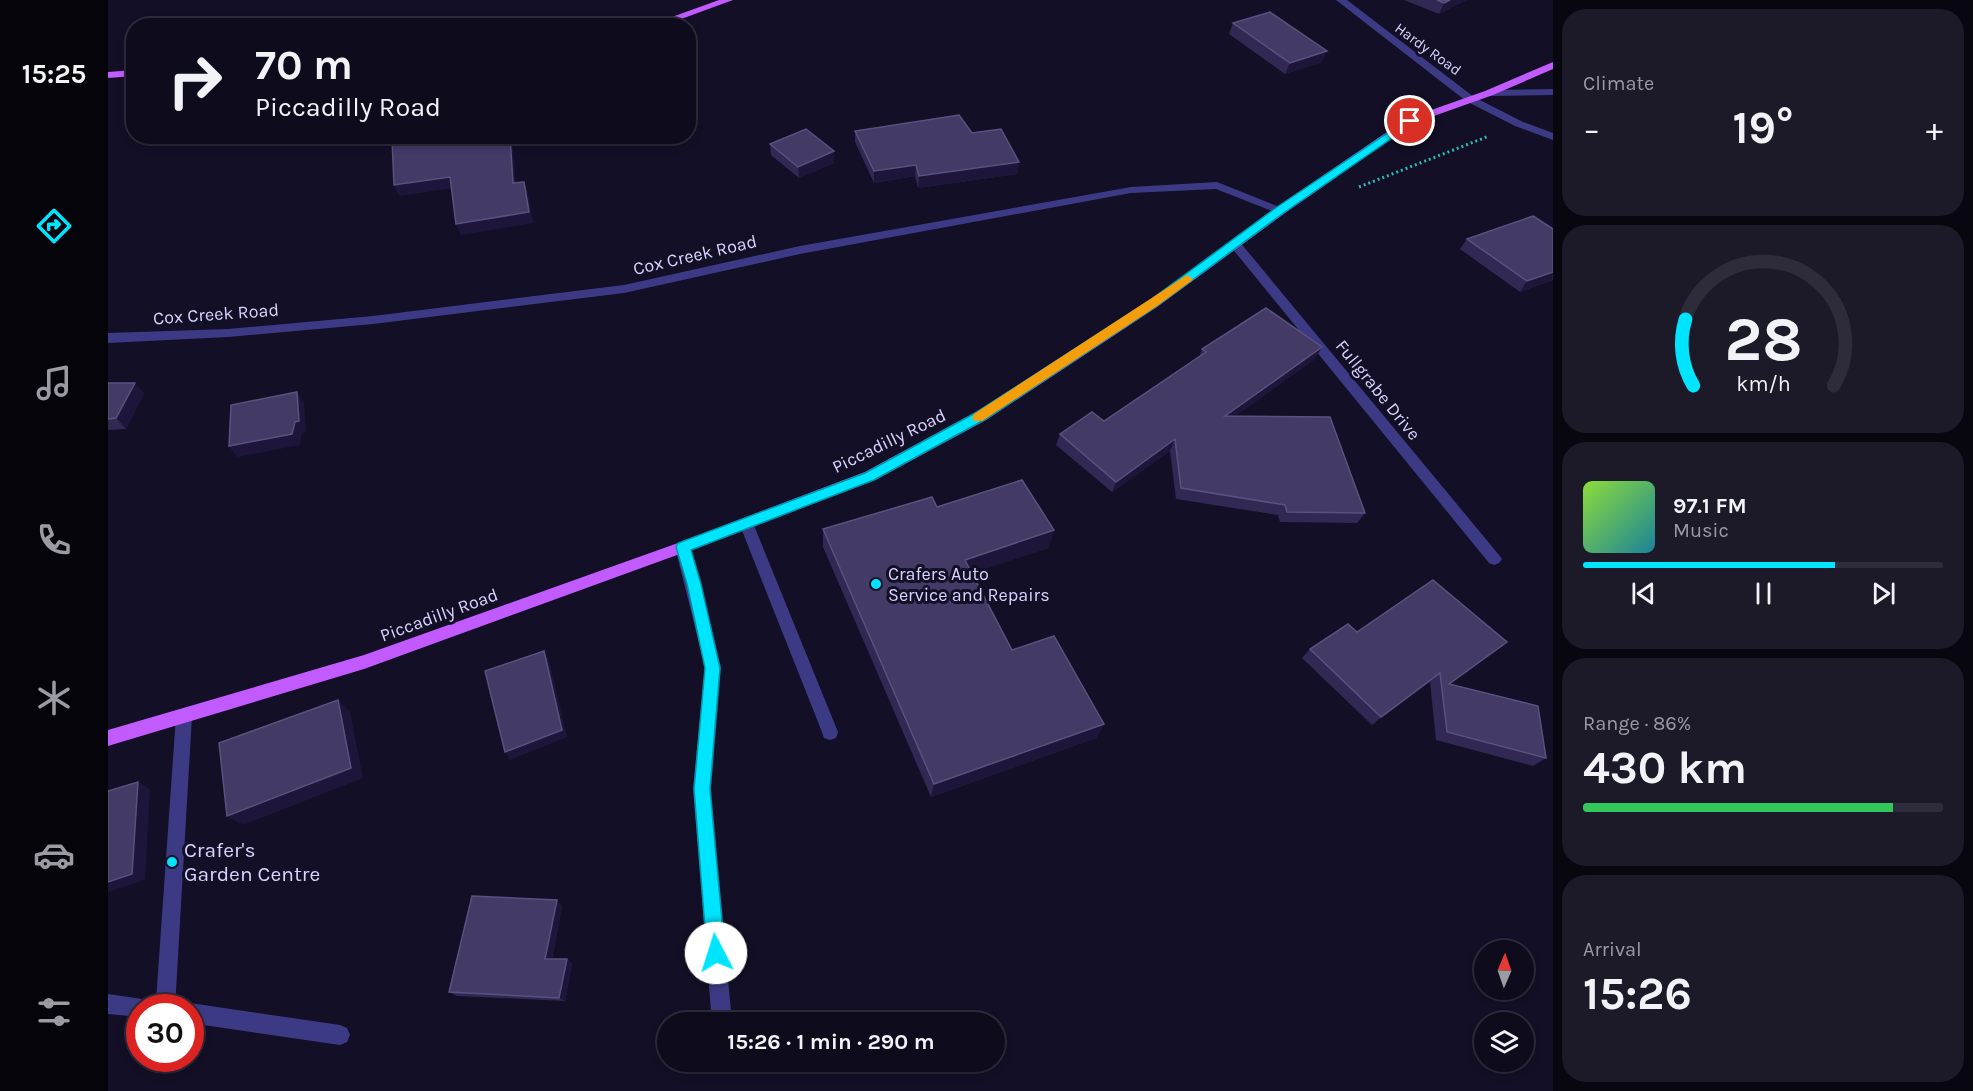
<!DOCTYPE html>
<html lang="en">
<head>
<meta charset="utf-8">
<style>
  :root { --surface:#0e0b1c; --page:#1c1929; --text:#f1f3f6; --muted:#9b9ba3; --line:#2e2b3b; --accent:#00e5ff }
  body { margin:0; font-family:Karla,sans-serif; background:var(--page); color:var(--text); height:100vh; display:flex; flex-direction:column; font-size:22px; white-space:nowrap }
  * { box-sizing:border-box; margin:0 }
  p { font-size:20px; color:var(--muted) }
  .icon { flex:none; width:33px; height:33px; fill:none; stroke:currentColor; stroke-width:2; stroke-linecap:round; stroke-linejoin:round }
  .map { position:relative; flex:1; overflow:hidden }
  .drawer { display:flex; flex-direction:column; gap:9px; padding:9px; background:#08060f; width:420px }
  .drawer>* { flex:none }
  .banner { position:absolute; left:18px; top:18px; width:570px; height:126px; border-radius:24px; box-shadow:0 3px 9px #0003,0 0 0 2px var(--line); background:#0e0b1c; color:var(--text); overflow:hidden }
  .needle { width:39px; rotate:2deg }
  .controls { position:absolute; left:1366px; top:940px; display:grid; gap:12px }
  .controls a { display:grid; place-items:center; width:60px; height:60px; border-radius:50%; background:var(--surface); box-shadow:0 3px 9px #0003,0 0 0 2px var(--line); font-size:30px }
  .speed { position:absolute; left:18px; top:994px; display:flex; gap:12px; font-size:30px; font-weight:700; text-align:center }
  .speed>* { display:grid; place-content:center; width:78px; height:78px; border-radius:50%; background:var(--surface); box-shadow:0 3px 9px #0003,0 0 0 2px var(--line); line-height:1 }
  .speed .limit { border:9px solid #d22; background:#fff; color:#111 }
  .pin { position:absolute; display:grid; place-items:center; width:51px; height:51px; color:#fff; margin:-26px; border:3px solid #fff; border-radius:50%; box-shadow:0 2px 6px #0007 }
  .me { position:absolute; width:66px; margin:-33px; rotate:355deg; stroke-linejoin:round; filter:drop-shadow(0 0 4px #0008) }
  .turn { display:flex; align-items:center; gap:21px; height:126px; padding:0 30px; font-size:27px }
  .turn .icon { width:78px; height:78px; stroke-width:2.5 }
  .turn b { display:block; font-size:42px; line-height:51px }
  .big { font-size:45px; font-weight:700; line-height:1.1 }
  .drawer .tile { flex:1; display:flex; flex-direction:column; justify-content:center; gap:9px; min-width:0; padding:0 21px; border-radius:24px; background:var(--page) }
  .drawer .dial { align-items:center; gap:0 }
  .dial svg { height:156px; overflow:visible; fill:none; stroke:var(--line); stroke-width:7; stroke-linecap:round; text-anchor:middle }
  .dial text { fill:var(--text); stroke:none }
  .song { display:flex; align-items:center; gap:18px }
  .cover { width:72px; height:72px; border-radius:9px; background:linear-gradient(135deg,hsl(90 70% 55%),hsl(190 70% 35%)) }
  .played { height:6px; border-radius:3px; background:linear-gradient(90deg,var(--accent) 70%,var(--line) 70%) }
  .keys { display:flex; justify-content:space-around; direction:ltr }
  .heat { display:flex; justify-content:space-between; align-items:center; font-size:33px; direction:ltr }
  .charge { height:9px; border-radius:4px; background:linear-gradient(90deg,#34c759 86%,var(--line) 0) }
  .trip { position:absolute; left:549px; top:1012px; width:348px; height:60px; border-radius:30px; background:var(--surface); box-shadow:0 3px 9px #0003,0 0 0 2px var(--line); font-weight:700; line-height:60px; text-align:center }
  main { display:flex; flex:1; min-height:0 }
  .tab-bar { display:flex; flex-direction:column; width:108px; justify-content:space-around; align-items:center; background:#06040b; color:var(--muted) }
  .tab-bar .icon { width:42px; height:42px }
  .tab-bar .on { color:var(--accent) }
  .tab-bar b { font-size:27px; color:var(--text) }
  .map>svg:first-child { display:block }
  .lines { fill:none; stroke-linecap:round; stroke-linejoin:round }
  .path { stroke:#2fb8b0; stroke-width:3; stroke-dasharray:2 3; stroke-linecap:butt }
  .minor { fill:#3d3a85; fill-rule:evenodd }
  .major { fill:#c25bff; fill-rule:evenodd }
  .wall { fill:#312854 }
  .shaded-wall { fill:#1d163a }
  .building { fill:#433a66; stroke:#5a527e; stroke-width:1.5 }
  .route { fill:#00e5ff; stroke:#0095a6; stroke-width:1.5 }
  .slow { fill:#f59e0b }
  .poi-dot { fill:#00e5ff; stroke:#130f26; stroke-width:2 }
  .labels { text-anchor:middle; stroke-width:6; stroke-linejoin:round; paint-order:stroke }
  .far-street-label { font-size:15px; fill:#d9d4ff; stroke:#130f26 }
  .street-label { font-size:18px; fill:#d9d4ff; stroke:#130f26 }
  .poi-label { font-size:18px; fill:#d9d4ff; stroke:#130f26; text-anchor:start }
  .near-poi-label { font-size:21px; fill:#d9d4ff; stroke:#130f26; text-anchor:start }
</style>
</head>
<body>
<main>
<nav class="tab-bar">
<b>15:25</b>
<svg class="icon on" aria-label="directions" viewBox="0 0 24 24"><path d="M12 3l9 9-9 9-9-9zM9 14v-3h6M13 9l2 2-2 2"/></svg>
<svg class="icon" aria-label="music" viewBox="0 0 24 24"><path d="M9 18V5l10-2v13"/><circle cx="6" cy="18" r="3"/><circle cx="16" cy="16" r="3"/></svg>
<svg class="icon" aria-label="phone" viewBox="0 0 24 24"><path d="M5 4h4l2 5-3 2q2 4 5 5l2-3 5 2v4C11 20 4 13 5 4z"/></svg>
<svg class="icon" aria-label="climate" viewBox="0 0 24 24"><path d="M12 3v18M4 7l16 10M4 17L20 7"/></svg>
<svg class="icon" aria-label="car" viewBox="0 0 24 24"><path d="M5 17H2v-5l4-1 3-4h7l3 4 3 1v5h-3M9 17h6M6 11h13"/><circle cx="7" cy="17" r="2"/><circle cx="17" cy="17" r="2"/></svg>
<svg class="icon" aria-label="filters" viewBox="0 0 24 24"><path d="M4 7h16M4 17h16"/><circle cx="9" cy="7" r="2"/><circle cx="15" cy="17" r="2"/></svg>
</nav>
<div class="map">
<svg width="1445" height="1091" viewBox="0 0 1445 1091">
  <rect width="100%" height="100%" fill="#130f26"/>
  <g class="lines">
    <path class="path" d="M1251 187 1381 136"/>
    <g class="minor">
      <path d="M1228 0H1239L1366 97 1415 122 1445 133V140L1407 126 1358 101Z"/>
      <path d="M1445 89V95L1381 96 1376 93 1381 90Z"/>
      <path d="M1109 182 1179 210 1177 213H1169L1108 189 1023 193 692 254 516 293 265 324 120 337 0 343V333L120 329 265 316 516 285 692 246 1023 187Z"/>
      <path d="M1127 240 1131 241 1391 555 1394 559 1391 563 1386 565 1381 563 1123 247 1121 244Z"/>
      <path d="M638 517 643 519 645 523 730 732 728 738 722 740 716 738 714 732 631 523 633 519Z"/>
      <path d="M575 541 580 543 583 547 613 667 603 789 624 1023H604L585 789 597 667 567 547 570 543Z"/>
      <path d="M76 708 82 710 84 716 67 1008H32V1017L0 1014V994L48 1001 68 716 70 710Z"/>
      <path d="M82 1003 232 1025 239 1028 242 1035 239 1042 232 1045 82 1023V1008H74Z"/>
    </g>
    <g class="major">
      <path d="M611 0H625L554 26H539Z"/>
      <path d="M1445 62V69L1385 95 1306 123 1177 213 1049 307 878 420 767 480 580 551 256 669 0 746V730L256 655 570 543 757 472 868 412 1041 301 1169 207 1298 119 1377 91Z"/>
      <path d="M26 70V76L0 78V72Z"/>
    </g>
  </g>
  <g class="wall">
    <path d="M1296 0H1358L1331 14Z"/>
    <path d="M1125 23 1214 62 1177 74 1121 34Z"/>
    <path d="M747 131 864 133 911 162 909 174 810 188 807 176 766 183 747 142Z"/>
    <path d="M662 144 726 151V163L691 178 663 155Z"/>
    <path d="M1445 229V280L1412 292 1352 249 1359 239Z"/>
    <path d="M1094 349 1207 359 1127 416 1257 513 1249 523 1172 522 1170 515 1068 499 1062 451 1004 492 948 445 952 434 996 421 1091 357Z"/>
    <path d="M0 383 36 393 18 429 0 430Z"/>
    <path d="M829 507 946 530 940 548 864 573 904 650 996 724 988 738 823 797 715 547V529Z"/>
    <path d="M1249 632 1399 642 1342 684 1438 758 1425 766 1328 740 1322 682 1264 725 1194 658 1202 649Z"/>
    <path d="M454 906 444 959H459L464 964 457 1001 349 996 341 992Z"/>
  </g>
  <g class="shaded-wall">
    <path d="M1342 0H1358L1331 14 1336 3Z"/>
    <path d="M1219 51 1214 62 1177 74 1182 63Z"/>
    <path d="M402 136H404V138L409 195 405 183Z"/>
    <path d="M726 151V163L691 178 690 167Z"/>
    <path d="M911 162 909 174 810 188 811 176Z"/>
    <path d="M808 165 807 176 766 183V171Z"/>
    <path d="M342 177 346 188 291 196 286 185Z"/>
    <path d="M416 182 420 193 425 223 353 235 348 224Z"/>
    <path d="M1445 272 1444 280 1412 292 1419 281Z"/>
    <path d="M1214 347 1207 359 1111 428 1117 416Z"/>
    <path d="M27 383 36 393 18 429 8 418Z"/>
    <path d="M189 392 196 403 198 432 194 433 192 445 129 457 121 446Z"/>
    <path d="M1067 439 1062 451 1004 492 1008 482Z"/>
    <path d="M946 530 940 548 853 577 857 560Z"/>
    <path d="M1399 642 1388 651 1331 693 1341 684Z"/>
    <path d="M436 651 441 660 459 737 402 760 397 752Z"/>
    <path d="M1332 673 1322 682 1264 725 1273 717Z"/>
    <path d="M230 700 242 712 255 778 135 825 119 816Z"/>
    <path d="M996 724 988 738 823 797 826 784Z"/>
    <path d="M30 782 42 789 37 880 0 892V882Z"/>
    <path d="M449 900 454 906 443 963 437 959Z"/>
    <path d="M459 959 464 964 457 1001 451 998Z"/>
  </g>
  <g class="building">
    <path d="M1329 0H1342L1336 3Z"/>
    <path d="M1162 12 1219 51 1182 63 1125 23Z"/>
    <path d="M851 115 864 133 893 129 911 162 811 176 808 165 766 171 747 131Z"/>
    <path d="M698 129 726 151 690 167 662 144Z"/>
    <path d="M316 136H402L405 183 416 182 421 212 348 224 342 177 286 185 284 140Z"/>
    <path d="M1425 216 1445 229V272L1419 281 1359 239Z"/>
    <path d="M1158 308 1214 347 1117 416 1222 417 1257 513 1179 512 1177 505 1073 488 1067 439 1008 482 952 434 984 412 996 421 1098 352 1094 349Z"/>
    <path d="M0 383H27L8 418 0 419Z"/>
    <path d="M189 392 191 421 187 422 184 434 121 446 123 405Z"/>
    <path d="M914 480 946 530 857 560 904 650 946 636 996 724 826 784 715 529 824 497 829 507Z"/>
    <path d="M1325 580 1399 642 1341 684 1430 706 1438 758 1339 732 1332 673 1273 717 1202 649 1240 624 1249 632Z"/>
    <path d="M436 651 454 730 397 752 377 671Z"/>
    <path d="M230 700 243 768 119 816 111 743Z"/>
    <path d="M30 782 24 874 0 882V791Z"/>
    <path d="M364 896 449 900 437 959H459L451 998 341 992Z"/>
  </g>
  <path class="route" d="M1302 118 1307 121 1306 123 1177 212 1049 306 878 419 766 480 583 550 593 584 612 668 602 789 617 953 614 959 608 962 602 959 599 953 586 789 597 668 579 584 568 547 570 543 757 473 869 412 1041 301 1169 207Z"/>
  <path class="slow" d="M1079 275 1085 279 1083 281 1049 306 874 421H866L864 418 866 414Z"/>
  <g class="poi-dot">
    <circle cx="768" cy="584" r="6"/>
    <circle cx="64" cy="862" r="6"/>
  </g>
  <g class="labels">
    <g class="far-street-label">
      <text transform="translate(1320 49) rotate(36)" y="5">Hardy Road</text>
    </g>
    <g class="street-label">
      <text transform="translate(587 255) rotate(-13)" y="6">Cox Creek Road</text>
      <text transform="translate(108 314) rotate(-4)" y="6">Cox Creek Road</text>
      <text transform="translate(1270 390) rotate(51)" y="6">Fullgrabe Drive</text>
      <text transform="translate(781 441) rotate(-26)" y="6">Piccadilly Road</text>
      <text transform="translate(331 615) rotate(-20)" y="6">Piccadilly Road</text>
    </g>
    <g class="poi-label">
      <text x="780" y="580">Crafers Auto<tspan x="780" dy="21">Service and Repairs</tspan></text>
    </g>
    <g class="near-poi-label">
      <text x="76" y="857">Crafer's<tspan x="76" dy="24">Garden Centre</tspan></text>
    </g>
  </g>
</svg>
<div class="controls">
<a><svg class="needle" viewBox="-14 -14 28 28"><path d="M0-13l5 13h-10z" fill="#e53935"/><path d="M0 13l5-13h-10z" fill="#9b9ba3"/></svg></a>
<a><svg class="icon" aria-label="layers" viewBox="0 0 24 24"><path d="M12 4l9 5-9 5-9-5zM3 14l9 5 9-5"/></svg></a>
</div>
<div class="speed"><div class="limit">30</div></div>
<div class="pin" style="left:1302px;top:121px;background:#d93025"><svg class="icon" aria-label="arrive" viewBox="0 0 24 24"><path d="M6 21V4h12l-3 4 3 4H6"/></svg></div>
<svg class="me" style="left:608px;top:953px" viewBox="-20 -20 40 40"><circle r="19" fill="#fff"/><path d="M0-13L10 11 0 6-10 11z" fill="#00e5ff"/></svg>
<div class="trip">15:26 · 1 min · 290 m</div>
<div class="banner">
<div class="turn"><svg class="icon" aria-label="right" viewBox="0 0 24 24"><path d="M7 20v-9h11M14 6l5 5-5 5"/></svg><div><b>70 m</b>Piccadilly Road</div></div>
</div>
</div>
<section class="drawer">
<div class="tile"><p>Climate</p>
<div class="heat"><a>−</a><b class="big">19°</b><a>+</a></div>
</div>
<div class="tile dial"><svg viewBox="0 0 100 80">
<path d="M14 69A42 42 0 1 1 86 69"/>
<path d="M14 69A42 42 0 0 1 10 35" stroke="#00e5ff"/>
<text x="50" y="56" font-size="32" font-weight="700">28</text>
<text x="50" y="72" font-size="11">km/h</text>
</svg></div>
<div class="tile">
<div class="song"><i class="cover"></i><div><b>97.1 FM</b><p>Music</p></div></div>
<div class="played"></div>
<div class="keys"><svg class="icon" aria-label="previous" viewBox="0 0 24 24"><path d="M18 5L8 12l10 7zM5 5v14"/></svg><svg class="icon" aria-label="pause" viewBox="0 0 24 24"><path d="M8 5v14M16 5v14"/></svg><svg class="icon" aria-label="next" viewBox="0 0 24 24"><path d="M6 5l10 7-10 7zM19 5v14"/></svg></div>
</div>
<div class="tile"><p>Range · 86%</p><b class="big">430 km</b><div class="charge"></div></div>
<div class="tile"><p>Arrival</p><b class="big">15:26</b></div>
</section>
</main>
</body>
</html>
